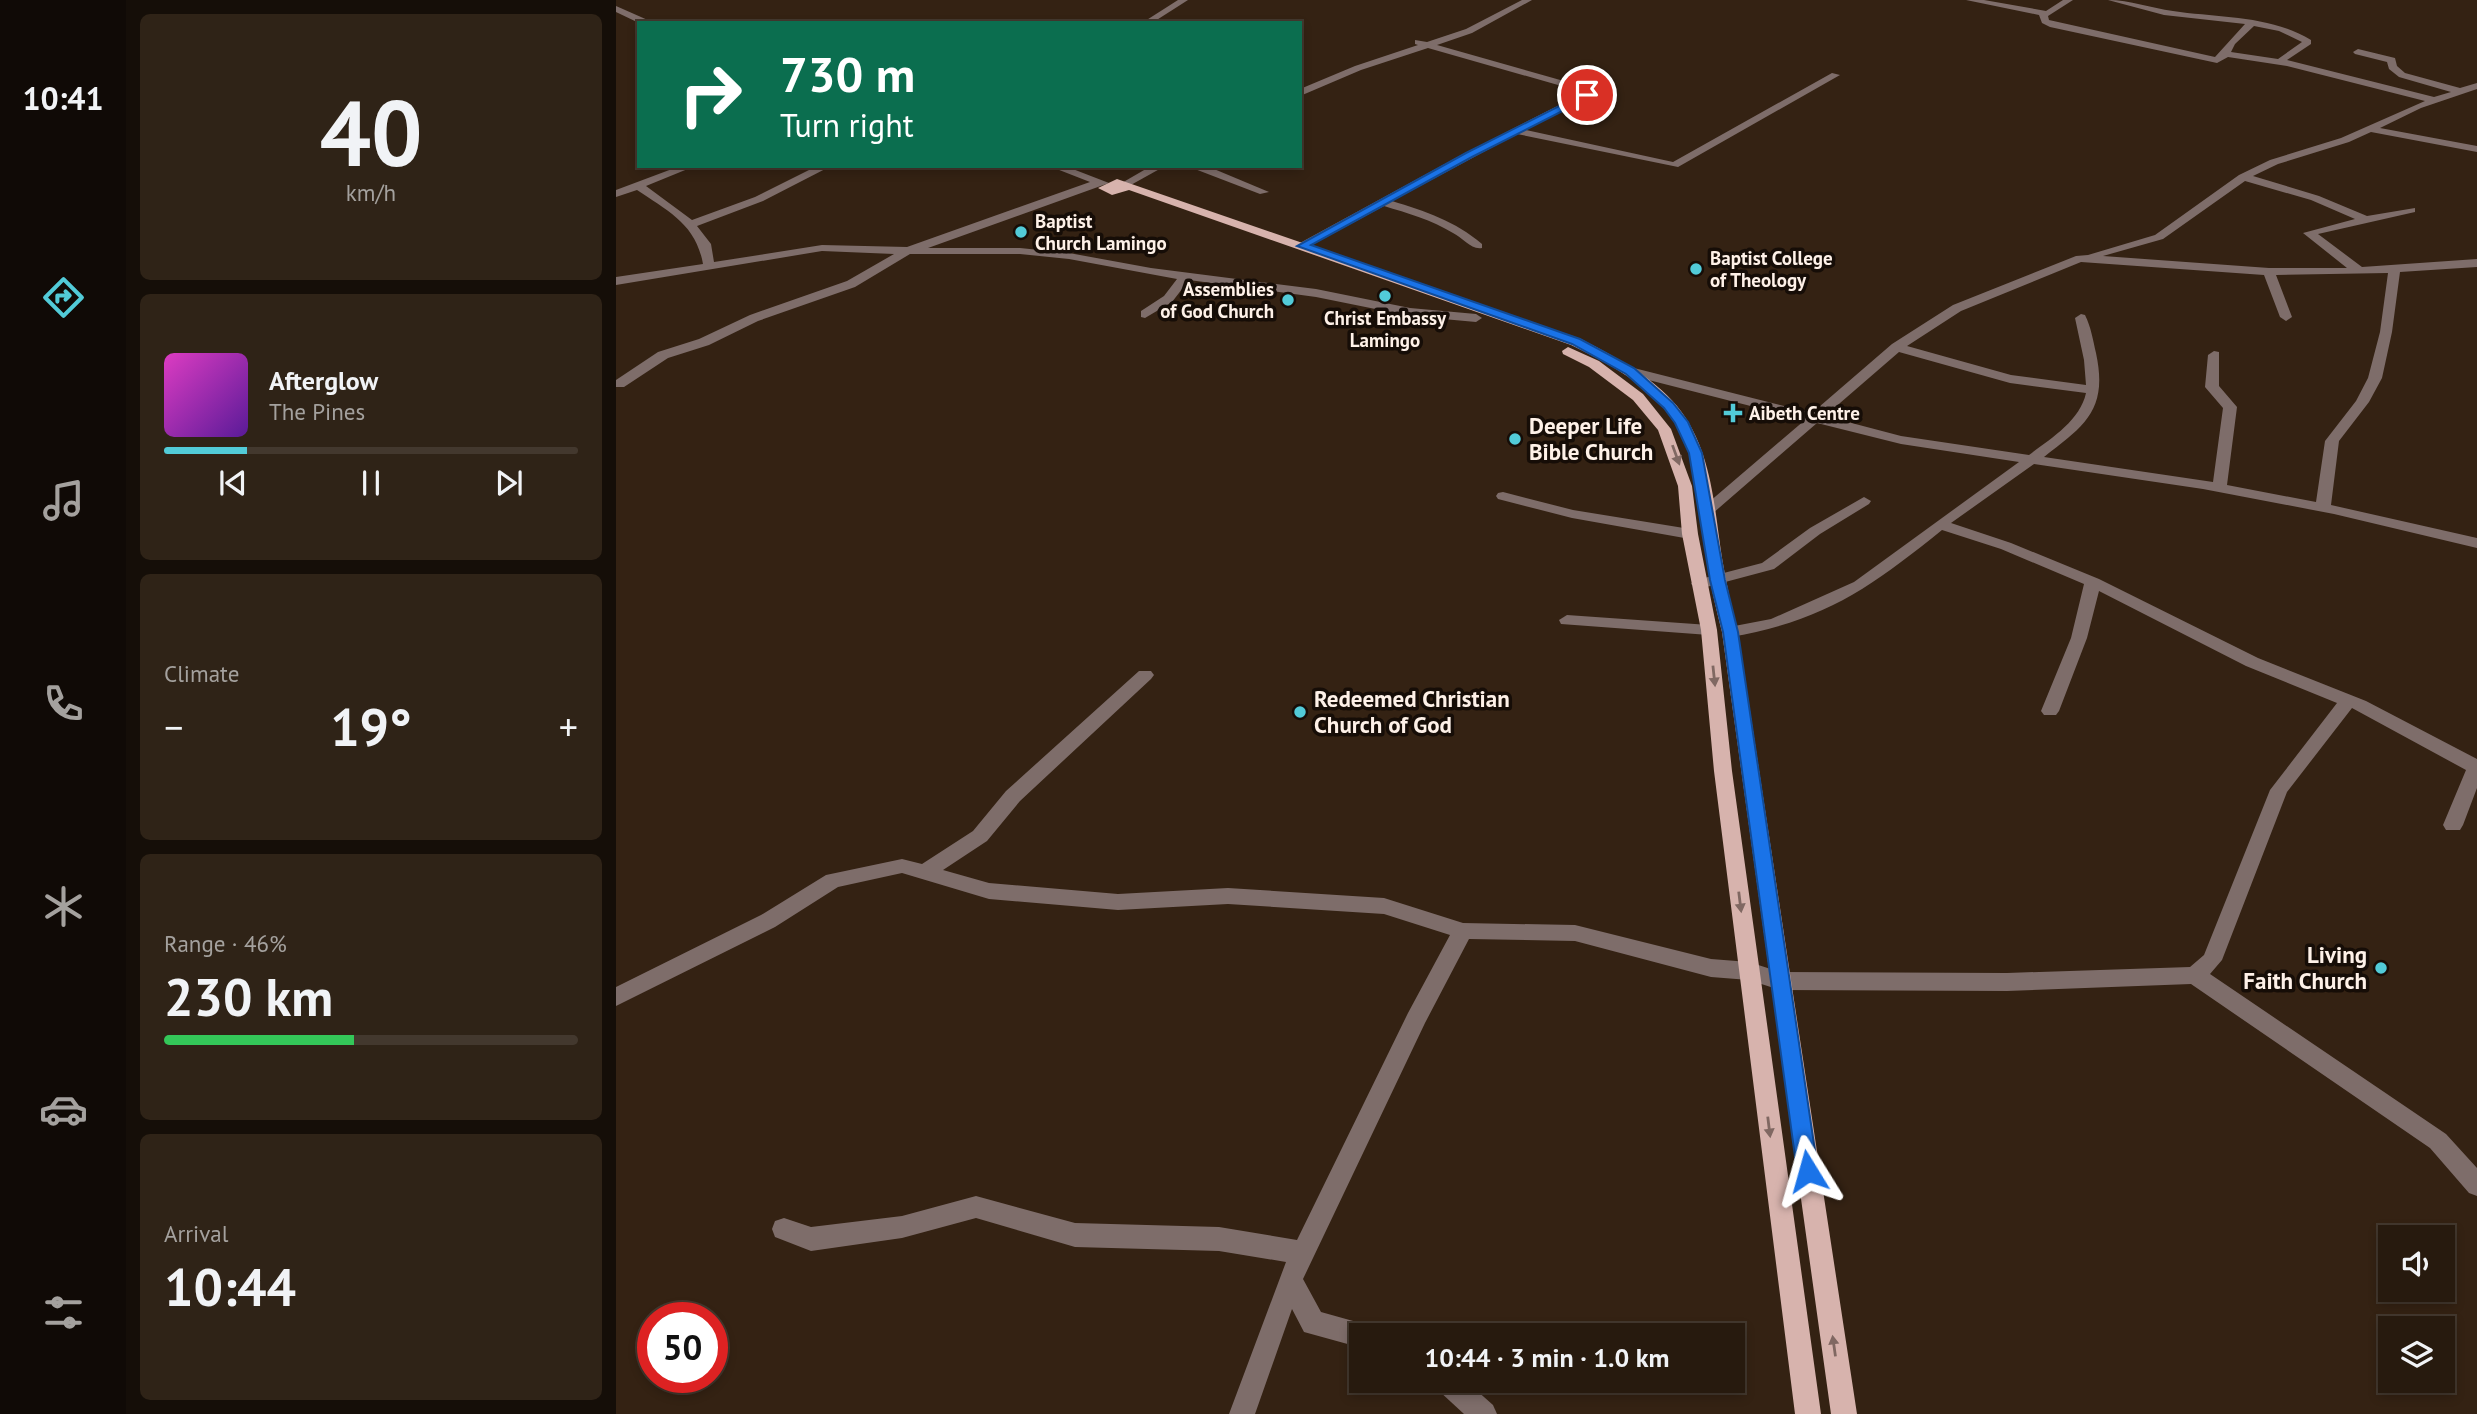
<!DOCTYPE html>
<html lang="en">
<head>
<meta charset="utf-8">
<style>
  :root { --surface:#271a0e; --page:#2f2317; --text:#f1f3f6; --muted:#a4a19e; --line:#43382e; --accent:#52cbd8 }
  body { margin:0; font-family:"PT Sans",sans-serif; background:var(--page); color:var(--text); height:100vh; display:flex; flex-direction:column; font-size:26px; white-space:nowrap }
  * { box-sizing:border-box; margin:0 }
  p { font-size:23px; color:var(--muted) }
  .icon { flex:none; width:38px; height:38px; fill:none; stroke:currentColor; stroke-width:2; stroke-linecap:round; stroke-linejoin:round }
  .map { position:relative; flex:1; overflow:hidden }
  .drawer { display:flex; flex-direction:column; gap:14px; padding:14px; background:#150e08; width:490px }
  .drawer>* { flex:none }
  .guide { position:absolute; left:21px; top:21px; width:665px; height:147px; border-radius:0px; box-shadow:0 4px 10px #0003,0 0 0 2px var(--line); background:#0b6e4f; color:#fff; overflow:hidden }
  .tools { position:absolute; left:1762px; top:1225px; display:grid; gap:14px }
  .tools a { display:grid; place-items:center; width:77px; height:77px; border-radius:0px; background:var(--surface); box-shadow:0 4px 10px #0003,0 0 0 2px var(--line); font-size:35px }
  .speed { position:absolute; left:21px; top:1302px; display:flex; gap:14px; font-size:35px; font-weight:700; text-align:center }
  .speed>* { display:grid; place-content:center; width:91px; height:91px; border-radius:50%; background:var(--surface); box-shadow:0 4px 10px #0003,0 0 0 2px var(--line); line-height:1 }
  .speed .limit { border:10px solid #d22; background:#fff; color:#111 }
  .pin { position:absolute; display:grid; place-items:center; width:60px; height:60px; color:#fff; margin:-30px; border:4px solid #fff; border-radius:50%; box-shadow:0 2px 7px #0007 }
  .me { position:absolute; width:77px; margin:-38px; rotate:352deg; stroke-linejoin:round; filter:drop-shadow(0 0 5px #0008) }
  .turn { display:flex; align-items:center; gap:24px; height:147px; padding:0 28px; font-size:32px }
  .turn .icon { width:91px; height:91px; stroke-width:2.5 }
  .turn b { display:block; font-size:49px; line-height:60px }
  .big { font-size:52px; font-weight:700; line-height:1.1 }
  .drawer .widget { flex:1; display:flex; flex-direction:column; justify-content:center; gap:10px; min-width:0; padding:0 24px; border-radius:10px; background:var(--page) }
  .drawer .dial { align-items:center; gap:0 }
  .dial b { font-size:91px; line-height:1 }
  .song { display:flex; align-items:center; gap:21px }
  .cover { width:84px; height:84px; border-radius:10px; background:linear-gradient(135deg,hsl(310 70% 55%),hsl(270 70% 35%)) }
  .played { height:7px; border-radius:4px; background:linear-gradient(90deg,var(--accent) 20%,var(--line) 20%) }
  .keys { display:flex; justify-content:space-around; direction:ltr }
  .heat { display:flex; justify-content:space-between; align-items:center; font-size:38px; direction:ltr }
  .charge { height:10px; border-radius:5px; background:linear-gradient(90deg,#34c759 46%,var(--line) 0) }
  .trip { position:absolute; left:733px; top:1323px; width:396px; height:70px; border-radius:0px; background:var(--surface); box-shadow:0 4px 10px #0003,0 0 0 2px var(--line); font-weight:700; line-height:70px; text-align:center }
  main { display:flex; flex:1; min-height:0 }
  .tabs { display:flex; flex-direction:column; width:126px; justify-content:space-around; align-items:center; background:#100a06; color:var(--muted) }
  .tabs .icon { width:49px; height:49px }
  .tabs .on { color:var(--accent) }
  .tabs b { font-size:32px; color:var(--text) }
  .map>svg:first-child { display:block }
  .lines { fill:none; stroke-linecap:round; stroke-linejoin:round }
  .minor { fill:#7e6d6a; fill-rule:evenodd }
  .major { fill:#d7b3ad; fill-rule:evenodd }
  .oneway { fill:#806862 }
  .route { fill:#1a73e8; stroke:#114b97; stroke-width:2 }
  .poi-dot { fill:#52cbd8; stroke:#160d07; stroke-width:2.5 }
  .labels { text-anchor:middle; stroke-width:7; stroke-linejoin:round; paint-order:stroke }
  .far-poi-label { font-size:19px; font-weight:bold; fill:#fef1e8; stroke:#160d07; text-anchor:start }
  .poi-label { font-size:23px; font-weight:bold; fill:#fef1e8; stroke:#160d07; text-anchor:start }
</style>
</head>
<body>
<main>
<nav class="tabs">
<b>10:41</b>
<svg class="icon on" aria-label="directions" viewBox="0 0 24 24"><path d="M12 3l9 9-9 9-9-9zM9 14v-3h6M13 9l2 2-2 2"/></svg>
<svg class="icon" aria-label="music" viewBox="0 0 24 24"><path d="M9 18V5l10-2v13"/><circle cx="6" cy="18" r="3"/><circle cx="16" cy="16" r="3"/></svg>
<svg class="icon" aria-label="phone" viewBox="0 0 24 24"><path d="M5 4h4l2 5-3 2q2 4 5 5l2-3 5 2v4C11 20 4 13 5 4z"/></svg>
<svg class="icon" aria-label="climate" viewBox="0 0 24 24"><path d="M12 3v18M4 7l16 10M4 17L20 7"/></svg>
<svg class="icon" aria-label="car" viewBox="0 0 24 24"><path d="M5 17H2v-5l4-1 3-4h7l3 4 3 1v5h-3M9 17h6M6 11h13"/><circle cx="7" cy="17" r="2"/><circle cx="17" cy="17" r="2"/></svg>
<svg class="icon" aria-label="filters" viewBox="0 0 24 24"><path d="M4 7h16M4 17h16"/><circle cx="9" cy="7" r="2"/><circle cx="15" cy="17" r="2"/></svg>
</nav>
<section class="drawer">
<div class="widget dial"><b>40</b><p>km/h</p></div>
<div class="widget">
<div class="song"><i class="cover"></i><div><b>Afterglow</b><p>The Pines</p></div></div>
<div class="played"></div>
<div class="keys"><svg class="icon" aria-label="previous" viewBox="0 0 24 24"><path d="M18 5L8 12l10 7zM5 5v14"/></svg><svg class="icon" aria-label="pause" viewBox="0 0 24 24"><path d="M8 5v14M16 5v14"/></svg><svg class="icon" aria-label="next" viewBox="0 0 24 24"><path d="M6 5l10 7-10 7zM19 5v14"/></svg></div>
</div>
<div class="widget"><p>Climate</p>
<div class="heat"><a>−</a><b class="big">19°</b><a>+</a></div>
</div>
<div class="widget"><p>Range · 46%</p><b class="big">230 km</b><div class="charge"></div></div>
<div class="widget"><p>Arrival</p><b class="big">10:44</b></div>
</section>
<div class="map">
<svg width="1861" height="1414" viewBox="0 0 1861 1414">
  <rect width="100%" height="100%" fill="#342213"/>
  <g class="lines">
    <g class="minor">
      <path d="M562 0H572L536 23H526Z"/>
      <path d="M906 0H916L856 33 821 45 969 87 976 95 910 130 1057 162 1216 73 1224 75 1062 167 901 134 776 201C809 211 839 221 866 244V248C855 250 847 238 837 233 816 220 791 213 768 206L690 248H682V244L849 153 965 94 963 91 812 48 745 70 684 96V89L739 66 802 45 799 44V40L811 42 850 29Z"/>
      <path d="M1350 0H1368L1430 11 1447 0H1457L1432 16 1433 20 1599 57 1629 24 1548 15 1492 0C1514 0 1535 8 1557 11 1603 18 1654 15 1695 40V44L1671 60 1818 97 1835 92 1783 77 1773 69 1771 62 1739 54 1737 52 1742 49 1779 58 1781 66 1789 73 1844 88 1861 83V89L1805 108 1764 128 1861 146V152L1755 132 1733 142 1662 164 1637 176 1703 196 1751 216 1799 208V212L1702 234 1746 267 1861 259V267L1784 272 1776 332 1766 378 1753 402 1723 441 1715 505 1861 538V548L1718 514 1587 489 1418 464 1335 523 1395 543 1483 579 1642 658 1750 701 1861 759V788L1847 825 1844 830H1830L1827 825 1850 770 1736 708 1671 792 1606 960 1594 974 1830 1134 1861 1168V1196L1853 1193 1814 1148 1575 984 1391 991 1164 990 1133 980 1095 977 959 941 853 939 809 1023 687 1279 705 1312 755 1326 759 1335H746V1348L688 1332 676 1309 639 1414H613L670 1262 603 1251 459 1247 360 1218 286 1238 195 1251 159 1237 156 1229 159 1221 168 1218 195 1227 286 1216 360 1196 459 1223 603 1227 681 1240 792 1013 834 935 768 914 612 904 502 910 373 899 286 873 222 887 159 927 0 1006V987L145 915 210 875 286 859 306 864 357 831 390 791 523 671H535L538 675 535 679 404 801 371 841 327 870 373 883 502 894 612 888 768 898 847 923 959 925 1095 959 1133 962 1164 972 1391 973 1574 967 1588 955 1654 790 1721 703 1630 666 1483 591 1471 638 1443 711 1440 715H1428L1425 711 1455 638 1468 584 1385 549 1326 530C1254 588 1208 621 1114 637L1108 636 1106 632 1108 628 1155 619 1238 582 1403 462 1285 444 1201 423 1096 514H1086L1084 511 1086 508 1189 420 1009 374 1007 371 1014 367 1196 413 1276 344 1337 305 1460 256 1472 255 1539 235 1623 175 1654 160 1725 138 1809 101 1671 66 1612 57 1601 63 1434 27 1426 23 1423 15ZM1638 26 1663 31 1686 42 1662 59 1615 52 1619 44ZM1629 181 1695 200 1739 219 1687 233 1731 268H1653L1487 256 1547 239ZM1465 262 1648 275 1664 317 1670 321 1676 317 1660 275 1772 273 1764 332 1752 378 1740 401 1709 441 1700 502 1611 485 1621 407 1603 386V352L1598 351 1592 355 1589 387 1607 408 1597 482 1428 457C1470 425 1492 409 1480 353 1477 340 1475 327 1469 315L1465 314 1459 318 1468 360 1470 385 1395 375 1291 346 1345 311ZM1283 352 1394 383 1470 393C1464 421 1434 439 1413 455L1285 436 1209 416Z"/>
      <path d="M0 6 34 21 35 23H23L0 12Z"/>
      <path d="M64 166H79L30 186 76 220 139 197 201 166H215L147 201 81 226 95 244 98 262 206 245 291 247 474 182 433 166H449L493 183 312 248H404L453 253 535 268 700 289 794 308 860 314 866 318 860 322 794 316 700 297 573 280 556 302 529 318 525 317V311L548 296 561 279 453 259 404 254H294L239 287 142 321 93 345 52 358 8 387H0V380L42 352 83 339 134 315 231 281 278 254 206 251 0 285V277L87 264C80 224 52 211 21 190L0 197V190Z"/>
      <path d="M535 166H549L513 186 504 184Z"/>
      <path d="M571 166 598 169 653 192 644 194Z"/>
      <path d="M887 492 957 510 1074 529 1082 534 1074 539 956 518 882 499 880 496 882 493Z"/>
      <path d="M1248 497 1255 501 1253 504 1204 534 1158 569 1083 589 1075 584 1077 581 1146 563 1194 528Z"/>
      <path d="M951 615 1093 625 1101 630 1093 635 945 624 943 620Z"/>
      <path d="M818 1381H850L877 1405 881 1414H848L822 1390Z"/>
    </g>
    <g class="major">
      <path d="M501 179 965 339C999 357 1036 376 1061 406 1096 449 1098 506 1106 558 1110 583 1116 608 1122 632L1241 1414H1215L1106 632C1100 608 1094 584 1091 559 1084 510 1084 452 1051 412 1026 381 990 362 955 345L513 190 496 195 482 188Z"/>
      <path d="M952 347 983 361 1027 394 1055 429 1076 486 1082 534 1101 630 1116 771 1205 1414H1179L1098 771 1085 630 1066 534 1062 486 1042 430 1017 400 973 367 947 354 946 351Z"/>
    </g>
  </g>
  <defs><path id="oneway-solid" d="M-6-.8H1V-3.2L6.5 0L1 3.2V.8H-6Z" transform="scale(1.75)"/></defs>
  <g class="oneway">
    <use href="#oneway-solid" transform="translate(1060 455) rotate(70)"/>
    <use href="#oneway-solid" transform="translate(1098 676) rotate(84)"/>
    <use href="#oneway-solid" transform="translate(1124 902) rotate(83)"/>
    <use href="#oneway-solid" transform="translate(1153 1127) rotate(83)"/>
    <use href="#oneway-solid" transform="translate(1218 1346) rotate(-98)"/>
  </g>
  <path class="route" d="M971 92 974 97 856 157 695 245 964 339 1018 368 1057 403 1072 422 1086 453 1109 580 1122 632 1202 1171 1199 1178 1192 1180 1184 1178 1181 1171 1107 632 1094 580 1073 453 1059 423 1048 408 1010 374 956 344 681 246 850 153Z"/>
  <g class="poi-dot">
    <circle cx="405" cy="232" r="7"/>
    <circle cx="1080" cy="269" r="7"/>
    <circle cx="769" cy="296" r="7"/>
    <circle cx="672" cy="300" r="7"/>
    <path d="M1113.5 402.5h7v7h7v7h-7v7h-7v-7h-7v-7h7z"/>
    <circle cx="899" cy="439" r="7"/>
    <circle cx="684" cy="712" r="7"/>
    <circle cx="1765" cy="968" r="7"/>
  </g>
  <g class="labels">
    <g class="far-poi-label">
      <text x="419" y="228">Baptist<tspan x="419" dy="22">Church Lamingo</tspan></text>
      <text x="1094" y="265">Baptist College<tspan x="1094" dy="22">of Theology</tspan></text>
      <text x="658" y="296" text-anchor="end">Assemblies<tspan x="658" dy="22">of God Church</tspan></text>
      <text x="769" y="325" text-anchor="middle">Christ Embassy<tspan x="769" dy="22">Lamingo</tspan></text>
      <text x="1133" y="420">Aibeth Centre</text>
    </g>
    <g class="poi-label">
      <text x="913" y="434">Deeper Life<tspan x="913" dy="26">Bible Church</tspan></text>
      <text x="698" y="707">Redeemed Christian<tspan x="698" dy="26">Church of God</tspan></text>
      <text x="1751" y="963" text-anchor="end">Living<tspan x="1751" dy="26">Faith Church</tspan></text>
    </g>
  </g>
</svg>
<div class="tools">
<a><svg class="icon" aria-label="sound" viewBox="0 0 24 24"><path d="M4 9h4l5-4v14l-5-4H4zM17 9q2 3 0 6"/></svg></a>
<a><svg class="icon" aria-label="layers" viewBox="0 0 24 24"><path d="M12 4l9 5-9 5-9-5zM3 14l9 5 9-5"/></svg></a>
</div>
<div class="speed"><div class="limit">50</div></div>
<div class="pin" style="left:971px;top:95px;background:#d93025"><svg class="icon" aria-label="arrive" viewBox="0 0 24 24"><path d="M6 21V4h12l-3 4 3 4H6"/></svg></div>
<svg class="me" style="left:1192px;top:1171px" viewBox="-20 -20 40 40"><path d="M0-17L14 15 0 8-14 15z" fill="#1a73e8" stroke="#fff" stroke-width="4"/></svg>
<div class="trip">10:44 · 3 min · 1.0 km</div>
<div class="guide">
<div class="turn"><svg class="icon" aria-label="right" viewBox="0 0 24 24"><path d="M7 20v-9h11M14 6l5 5-5 5"/></svg><div><b>730 m</b>Turn right</div></div>
</div>
</div>
</main>
</body>
</html>
